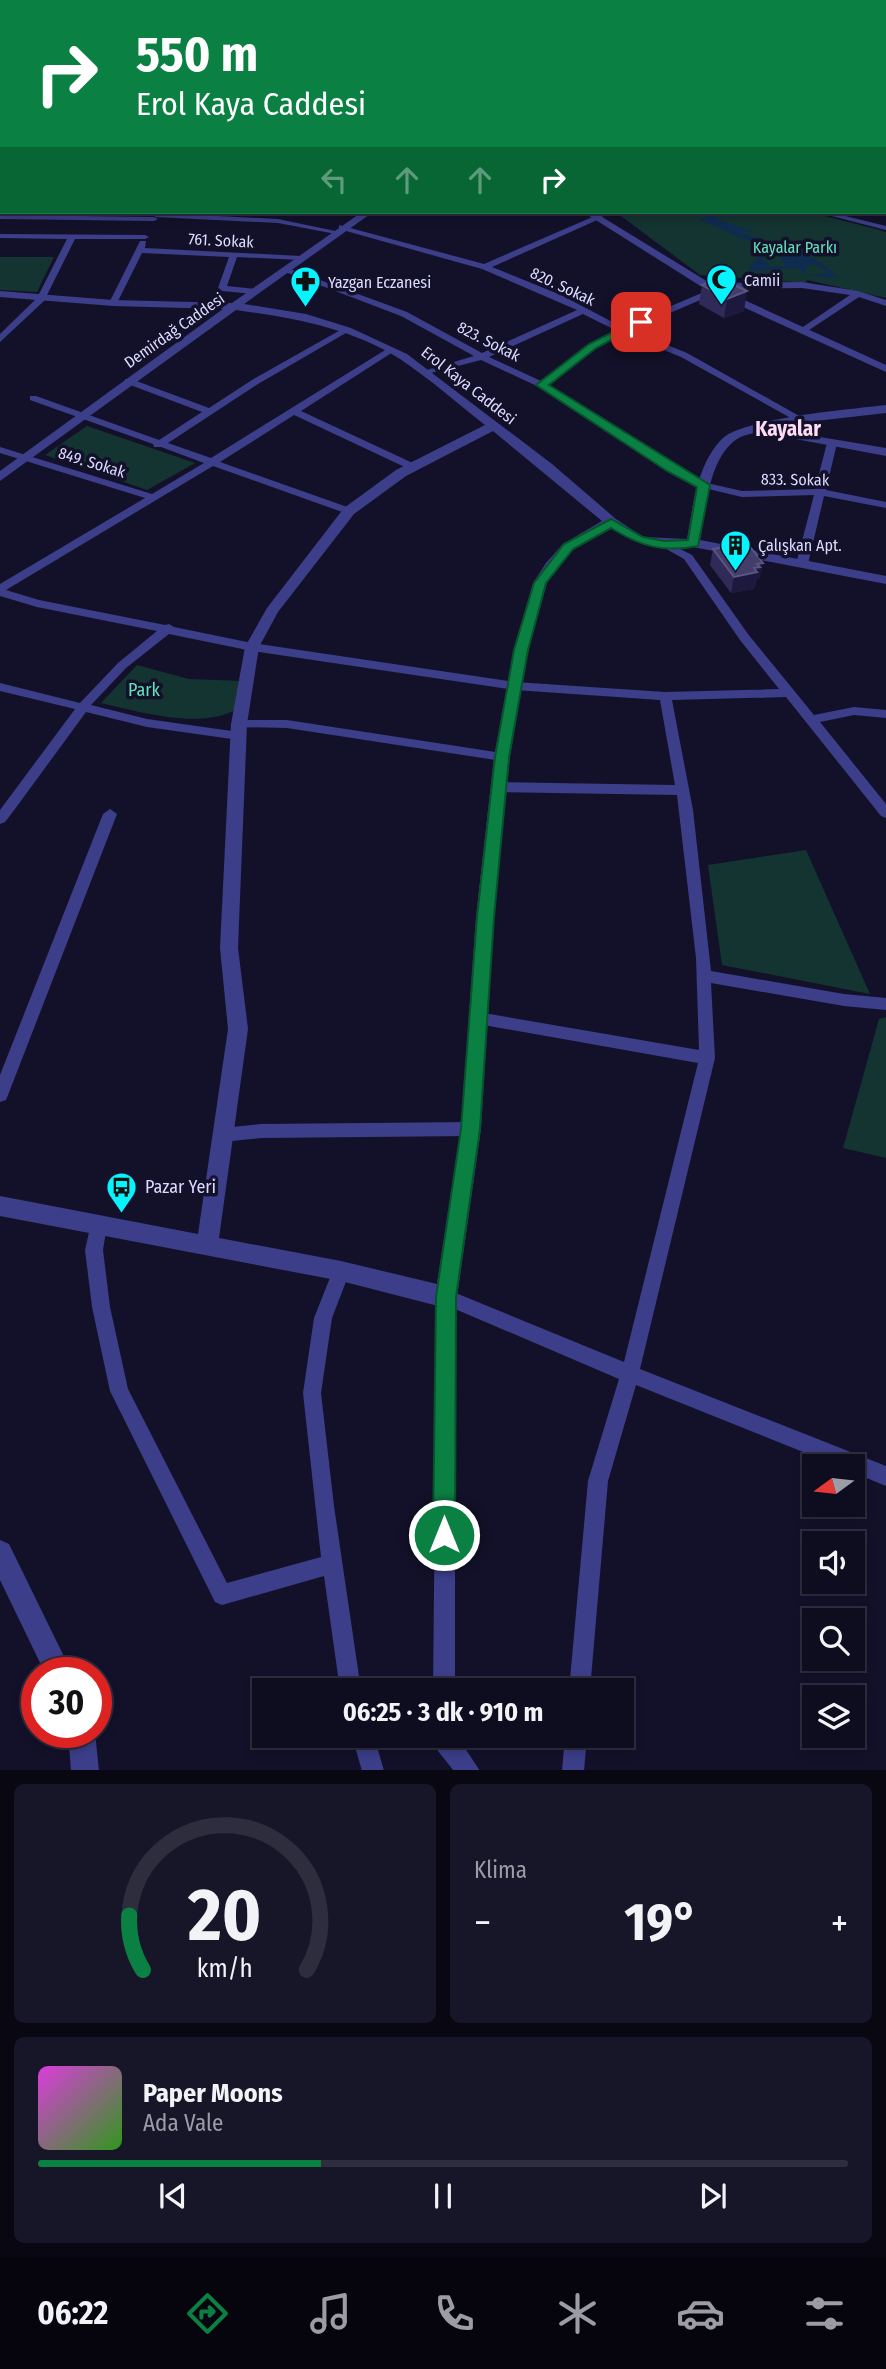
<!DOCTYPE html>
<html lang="tr">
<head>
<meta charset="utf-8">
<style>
  :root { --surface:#0e0d20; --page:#171629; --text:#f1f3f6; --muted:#9b9ca5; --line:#2e2d3e; --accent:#0b8043 }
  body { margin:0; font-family:"Fira Sans Condensed",sans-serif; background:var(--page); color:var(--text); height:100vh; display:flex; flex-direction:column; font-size:26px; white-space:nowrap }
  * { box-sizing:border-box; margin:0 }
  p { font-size:23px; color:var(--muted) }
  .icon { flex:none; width:38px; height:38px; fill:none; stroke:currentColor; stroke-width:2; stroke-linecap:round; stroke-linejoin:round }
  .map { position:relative; height:1770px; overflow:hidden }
  .sheet { display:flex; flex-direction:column; gap:14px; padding:14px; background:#080712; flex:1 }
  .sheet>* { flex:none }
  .banner { position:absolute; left:0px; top:0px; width:887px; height:214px; box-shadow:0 4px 10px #0003,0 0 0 2px var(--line); background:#0b8043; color:#fff; overflow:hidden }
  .needle { width:46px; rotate:255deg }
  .tools { position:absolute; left:802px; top:1454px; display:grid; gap:14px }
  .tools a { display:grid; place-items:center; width:63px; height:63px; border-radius:0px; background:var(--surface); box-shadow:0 4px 10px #0003,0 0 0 2px var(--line); font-size:35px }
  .speed { position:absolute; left:21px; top:1657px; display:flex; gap:14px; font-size:35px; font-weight:700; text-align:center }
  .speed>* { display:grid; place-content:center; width:91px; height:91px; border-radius:50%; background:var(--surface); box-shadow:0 4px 10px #0003,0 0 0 2px var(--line); line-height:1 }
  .speed .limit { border:10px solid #d22; background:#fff; color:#111 }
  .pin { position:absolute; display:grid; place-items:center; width:60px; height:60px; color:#fff; margin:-30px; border-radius:14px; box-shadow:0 4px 10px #0006 }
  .me { position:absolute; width:77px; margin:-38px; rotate:0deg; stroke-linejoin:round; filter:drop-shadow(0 0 5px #0008) }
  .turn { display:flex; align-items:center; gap:24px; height:147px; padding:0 21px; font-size:32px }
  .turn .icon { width:91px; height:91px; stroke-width:2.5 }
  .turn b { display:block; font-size:49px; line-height:60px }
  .lanes { display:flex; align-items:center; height:66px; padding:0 21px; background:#0003; justify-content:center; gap:35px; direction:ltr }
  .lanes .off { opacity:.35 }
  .big { font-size:52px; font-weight:700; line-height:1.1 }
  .sheet .tile { flex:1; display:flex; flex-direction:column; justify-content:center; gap:10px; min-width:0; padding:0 24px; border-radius:10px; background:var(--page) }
  .sheet .dial { align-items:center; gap:0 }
  .dial svg { height:182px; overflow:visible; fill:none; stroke:var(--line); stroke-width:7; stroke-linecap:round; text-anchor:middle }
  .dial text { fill:var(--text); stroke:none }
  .song { display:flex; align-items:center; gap:21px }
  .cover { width:84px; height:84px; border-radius:10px; background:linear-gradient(135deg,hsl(300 70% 55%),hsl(110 70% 35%)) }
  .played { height:7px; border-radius:4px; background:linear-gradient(90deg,var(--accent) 35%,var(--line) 35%) }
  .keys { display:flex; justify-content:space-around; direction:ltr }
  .heat { display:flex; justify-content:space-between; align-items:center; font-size:38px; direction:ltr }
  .sheet .tiles { flex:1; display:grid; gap:14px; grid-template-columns:1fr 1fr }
  .tile:last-child { grid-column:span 2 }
  .trip { position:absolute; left:252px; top:1678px; width:382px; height:70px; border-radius:0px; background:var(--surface); box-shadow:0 4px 10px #0003,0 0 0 2px var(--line); font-weight:700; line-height:70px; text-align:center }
  .tabs { display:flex; height:112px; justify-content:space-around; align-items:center; background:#06050d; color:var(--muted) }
  .tabs .icon { width:49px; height:49px }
  .tabs .selected { color:var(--accent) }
  .tabs b { font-size:32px; color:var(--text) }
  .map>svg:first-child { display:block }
  .green { fill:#143431 }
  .water { fill:#0f2b50 }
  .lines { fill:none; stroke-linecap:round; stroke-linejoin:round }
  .minor { fill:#3c3e89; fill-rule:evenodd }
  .tertiary { fill:#3c3e89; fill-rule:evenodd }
  .secondary { fill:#7176fe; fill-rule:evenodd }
  .wall { fill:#302a58 }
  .shaded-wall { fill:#1d183e }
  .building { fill:#423d6a; stroke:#5a5681; stroke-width:2 }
  .route { fill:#0b8043; stroke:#07532c; stroke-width:2 }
  .labels { text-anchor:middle; stroke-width:7; stroke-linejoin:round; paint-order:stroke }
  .far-street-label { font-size:16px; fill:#dcdaff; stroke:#13112a }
  .far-park-label { font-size:16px; fill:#64e0ba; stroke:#13112a }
  .far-poi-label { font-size:16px; fill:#dcdaff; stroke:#13112a; text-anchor:start }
  .park-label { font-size:18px; fill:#64e0ba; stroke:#13112a }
  .poi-label { font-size:18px; fill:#dcdaff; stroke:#13112a; text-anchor:start }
  .far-district-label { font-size:21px; font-weight:bold; fill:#ffdcf4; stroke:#13112a }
</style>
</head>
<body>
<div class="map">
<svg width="886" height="1771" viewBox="0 0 886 1771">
  <rect width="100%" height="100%" fill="#13112a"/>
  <g class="green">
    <path d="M611 212H809L876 229 886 232V298L807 280 806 283 700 275 617 213Z"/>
    <path d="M54 257 37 292 0 290V257Z"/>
    <path d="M87 426 195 463 147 490 45 455Z"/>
    <path d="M137 665 189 679 241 681 237 709C201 730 140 712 101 703Z"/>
    <path d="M806 850 870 994 722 965 708 865Z"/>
    <path d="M886 1017V1158L843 1148 879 1019Z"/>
  </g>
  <path class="water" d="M700 212C709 211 715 218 725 222 753 231 820 254 837 277L828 278 808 275 830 273 813 264 806 267V274L796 268 751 271 749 268 761 253 765 254 763 259 770 266H786L777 253 762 252V244L777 245V242C768 236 751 229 740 233L760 238 763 242C740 243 720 225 698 220L706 217Z"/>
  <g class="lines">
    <g class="minor">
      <path d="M355 0H361L362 2H356Z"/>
      <path d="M398 0H404L405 2H399Z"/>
      <path d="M465 0H530L533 2H462Z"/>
      <path d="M558 0H567L555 2Z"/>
      <path d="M594 0 605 2H596Z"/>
      <path d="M672 0H679L681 2H674Z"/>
      <path d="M707 0H717L704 2Z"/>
      <path d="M821 0H827L820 2Z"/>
      <path d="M882 0H886V3L880 2Z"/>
      <rect x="0" y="64" width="2" height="4"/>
      <path d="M0 84H2L0 89Z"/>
      <rect x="0" y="112" width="2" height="5"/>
      <rect x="0" y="145" width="2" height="5"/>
      <rect x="0" y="173" width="2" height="4"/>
      <path d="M0 195H2L0 201Z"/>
      <path d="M816 212H829L886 226V230Z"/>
      <path d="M158 213 278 219 340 232 336 234 278 223 155 217V213Z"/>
      <path d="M0 215 154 217 158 219 154 221 0 219Z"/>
      <path d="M597 215 604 217 492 267 561 295 622 327 725 283 802 282 858 291 886 300V306L859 297 803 334 800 333V329L850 295 802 288 726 289 630 330 687 353 801 417V421L798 422 681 357 622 333 596 348 548 385 675 467 707 483 742 491 815 489 827 443 836 441 837 443 826 490 886 502V508L824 496 808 564 802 567 798 566 796 564 814 495 742 497 700 487 667 471 539 387 481 360 423 375V371L474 356 401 316 280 270 287 268 407 312 482 353 577 310 482 269 339 229V225L484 264ZM583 314 615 330 590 344 541 381 489 357Z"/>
      <path d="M0 234 145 235 149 237 145 239H75L44 301 0 342V334L37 298 67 239 0 238Z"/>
      <path d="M140 241H146L145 248 301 256 305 258 301 260 237 257 227 286 257 289 258 291 254 294 222 291 218 288 229 257 142 253 117 303 110 305 109 303Z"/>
      <path d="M344 328 351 330 258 384 168 443 211 458 390 347 395 350 393 352 301 411 417 465V469H409L294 415 220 462 353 509V513H345L213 466 6 590 39 600 165 625 169 624 174 627 252 643 515 682 665 692 779 689 740 640 684 559 661 546 660 544 665 541 692 555 748 634 814 715 854 707 886 710V718L854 715 820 722 886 804V818L881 816 786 697 672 700 693 810 711 971 844 994 886 998V1010L844 1006 711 983 715 1058 640 1369 886 1466V1486L852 1472V1466H838L636 1385 608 1481 590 1690H569L588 1481 619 1379 455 1309V1690H433L437 1297 440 1291 446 1289 624 1362 698 1063 478 1024 473 1022 470 1018 473 1014 478 1012 699 1050 696 958 677 795 499 792 492 787 499 782 675 785 660 700 515 690 252 651 169 634 126 668 91 705 147 719 239 732 245 736 243 739 239 740 147 727 86 712 15 809 5 822 0 824V810L75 709 0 691V683L80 703 118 663 157 631 37 607 0 596V584L145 498 0 453V447L152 494 204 463 161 447H154L153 444 30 400V396H36L159 440 202 412 125 383V379H131L209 408 252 380Z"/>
      <path d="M239 720H287L502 753 508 757 502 761 287 728 235 727 233 724 235 721Z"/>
      <path d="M110 809 117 814 8 1095 6 1100 0 1102V1075L103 814Z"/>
      <path d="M471 1122 477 1124 479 1129 477 1134 471 1136 261 1138 223 1142 217 1140 215 1135 217 1130 223 1128 261 1124Z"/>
      <path d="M98 1217 104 1219 107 1225 103 1250 110 1307 128 1389 227 1583 321 1557 303 1393 314 1318 335 1265 341 1263 347 1265 350 1271 332 1318 321 1393 334 1506 361 1690H340L324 1576 222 1605 215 1602 110 1391 92 1307 85 1250 92 1219Z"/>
      <path d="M352 1736H374L384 1771H362Z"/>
      <path d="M435 1736H457L480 1771H454L438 1751Z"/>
      <path d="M565 1736H587L584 1771H562Z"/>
    </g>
    <g class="tertiary">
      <rect x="0" y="34" width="2" height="4"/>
      <path d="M2 118V124L0 125V119Z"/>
      <path d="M362 212H373L244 304 306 314 351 328 407 354 552 464 616 519 643 537 687 539C693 506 697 463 723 438 744 418 853 409 886 405V413L798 423 772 429 886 448V456L758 432C751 434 743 435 737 439 708 459 706 509 700 540L886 576V584L693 547C656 548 642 548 611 528L573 550 558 565 547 583 528 650 510 757 494 917 481 1129 457 1297 454 1304 446 1308 341 1281 0 1216V1196L198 1234 228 1029 220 948 231 724 245 647 267 608 344 508 396 470 485 425C457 403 430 379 400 359 351 328 293 318 236 310L0 481V471L223 309 113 306 0 297V291L113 300 232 303ZM493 431 602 521 563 544 546 563 533 583 514 650 494 757 476 917 461 1129 437 1284 341 1261 219 1238 248 1029 238 948 247 724 259 647 278 612 354 514 406 476Z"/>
      <path d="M583 212H594L718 288 886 365V372L710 292Z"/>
      <path d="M0 1540 9 1544 72 1673H45L0 1580Z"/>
      <path d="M68 1732H95L99 1771H71Z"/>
    </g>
    <rect class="secondary" x="0" y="18" width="2" height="4"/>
  </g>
  <g class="wall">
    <path d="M719 278 744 311 724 318 699 304 702 285Z"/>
    <path d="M713 549 763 563 759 579H757L754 589 731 593 710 565Z"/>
  </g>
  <g class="shaded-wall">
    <rect x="74" y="0" width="52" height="2"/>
    <path d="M747 291 744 311 724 318 727 299Z"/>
    <path d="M763 563 759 579H757L754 589 731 593 734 577 754 568 757 564Z"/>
  </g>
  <g class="building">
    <path d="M719 278 747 291 727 299 702 285Z"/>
    <path d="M747 543 763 563 757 564 760 567 754 568 757 572 734 577 713 549Z"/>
  </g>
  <path class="route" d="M637 320 646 322 596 348 549 385 710 485 698 546C663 553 640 546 611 528L573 549 546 583 528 650 509 757 494 917 480 1129 456 1297 455 1535 452 1543 444 1547 436 1543 433 1535 436 1297 461 1129 477 917 495 757 514 650 534 583 564 544 611 519 643 537 665 541 688 540 697 487 667 471 536 385 589 344Z"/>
  <defs>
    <symbol id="mosque-pin" viewBox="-11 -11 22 30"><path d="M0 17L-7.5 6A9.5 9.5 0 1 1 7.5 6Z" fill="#07f4fe" stroke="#13112a"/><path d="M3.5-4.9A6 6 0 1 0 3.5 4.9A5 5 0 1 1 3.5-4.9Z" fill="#111"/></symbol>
    <symbol id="pharmacy-pin" viewBox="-11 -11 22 30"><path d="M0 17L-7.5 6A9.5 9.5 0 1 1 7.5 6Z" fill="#07f4fe" stroke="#13112a"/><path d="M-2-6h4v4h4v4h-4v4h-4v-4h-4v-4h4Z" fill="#111"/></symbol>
    <symbol id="building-pin" viewBox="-11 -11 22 30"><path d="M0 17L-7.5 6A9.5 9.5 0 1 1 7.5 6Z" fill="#07f4fe" stroke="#13112a"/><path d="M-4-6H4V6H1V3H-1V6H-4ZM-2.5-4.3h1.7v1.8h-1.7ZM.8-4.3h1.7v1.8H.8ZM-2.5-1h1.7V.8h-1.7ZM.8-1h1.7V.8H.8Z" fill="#111"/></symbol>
    <symbol id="bus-pin" viewBox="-11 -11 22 30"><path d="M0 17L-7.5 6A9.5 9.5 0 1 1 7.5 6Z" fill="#07f4fe" stroke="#13112a"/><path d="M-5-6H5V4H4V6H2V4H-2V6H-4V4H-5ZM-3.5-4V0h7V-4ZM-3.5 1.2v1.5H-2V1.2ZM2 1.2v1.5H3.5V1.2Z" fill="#111"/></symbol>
  </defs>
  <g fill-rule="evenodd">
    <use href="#mosque-pin" x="704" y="262" width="35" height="47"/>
    <use href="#pharmacy-pin" x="288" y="264" width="35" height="47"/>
    <use href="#building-pin" x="718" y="528" width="35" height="47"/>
    <use href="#bus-pin" x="104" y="1170" width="35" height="47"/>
  </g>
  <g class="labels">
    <g class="far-street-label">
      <text transform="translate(221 240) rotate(3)" y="6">761. Sokak</text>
      <text transform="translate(563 286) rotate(25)" y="6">820. Sokak</text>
      <text transform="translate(174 330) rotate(-35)" y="6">Demirdağ Caddesi</text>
      <text transform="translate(489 341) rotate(27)" y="6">823. Sokak</text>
      <text transform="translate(469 385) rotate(38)" y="6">Erol Kaya Caddesi</text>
      <text transform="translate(92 462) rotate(17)" y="6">849. Sokak</text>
      <text transform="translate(795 479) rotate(1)" y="6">833. Sokak</text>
    </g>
    <g class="far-park-label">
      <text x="795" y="253">Kayalar Parkı</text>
    </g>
    <g class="far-poi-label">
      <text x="744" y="286">Camii</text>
      <text x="328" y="288">Yazgan Eczanesi</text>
      <text x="758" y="551">Çalışkan Apt.</text>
    </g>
    <g class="park-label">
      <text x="144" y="696">Park</text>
    </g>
    <g class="poi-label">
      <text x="145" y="1193">Pazar Yeri</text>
    </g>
    <g class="far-district-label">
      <text x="788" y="436">Kayalar</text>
    </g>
  </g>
</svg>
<div class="tools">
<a><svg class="needle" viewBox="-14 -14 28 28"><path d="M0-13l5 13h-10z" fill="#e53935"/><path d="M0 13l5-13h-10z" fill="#9b9ca5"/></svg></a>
<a><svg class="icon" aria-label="sound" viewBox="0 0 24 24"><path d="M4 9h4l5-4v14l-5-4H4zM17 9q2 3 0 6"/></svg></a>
<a><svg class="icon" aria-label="search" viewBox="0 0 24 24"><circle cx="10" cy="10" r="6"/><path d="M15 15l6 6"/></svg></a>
<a><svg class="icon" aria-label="layers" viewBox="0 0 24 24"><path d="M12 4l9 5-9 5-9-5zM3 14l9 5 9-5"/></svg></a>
</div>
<div class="speed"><div class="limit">30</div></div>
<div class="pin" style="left:641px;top:322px;background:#d93025"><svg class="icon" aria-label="arrive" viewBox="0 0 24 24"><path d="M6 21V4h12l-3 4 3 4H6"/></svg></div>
<svg class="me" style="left:444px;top:1535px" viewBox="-20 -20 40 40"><circle r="17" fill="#0b8043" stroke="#fff" stroke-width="3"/><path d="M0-11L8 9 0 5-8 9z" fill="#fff"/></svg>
<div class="trip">06:25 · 3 dk · 910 m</div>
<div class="banner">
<div class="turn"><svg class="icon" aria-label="right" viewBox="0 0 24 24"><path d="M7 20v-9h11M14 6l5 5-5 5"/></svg><div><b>550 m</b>Erol Kaya Caddesi</div></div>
<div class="lanes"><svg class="icon off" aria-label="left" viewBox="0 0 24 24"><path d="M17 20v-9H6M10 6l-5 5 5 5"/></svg><svg class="icon off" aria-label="ahead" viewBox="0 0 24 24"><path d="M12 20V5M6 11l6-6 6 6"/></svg><svg class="icon off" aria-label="ahead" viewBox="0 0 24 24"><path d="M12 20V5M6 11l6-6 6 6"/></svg><svg class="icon" aria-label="right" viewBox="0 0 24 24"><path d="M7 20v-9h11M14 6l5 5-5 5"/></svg></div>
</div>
</div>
<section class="sheet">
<div class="tiles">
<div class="tile dial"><svg viewBox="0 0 100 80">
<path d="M14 69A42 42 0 1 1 86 69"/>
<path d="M14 69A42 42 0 0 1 8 45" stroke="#0b8043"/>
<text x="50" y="56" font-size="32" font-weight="700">20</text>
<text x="50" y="72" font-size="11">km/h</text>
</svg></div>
<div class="tile"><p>Klima</p>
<div class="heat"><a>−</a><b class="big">19°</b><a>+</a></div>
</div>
<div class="tile">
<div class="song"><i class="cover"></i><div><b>Paper Moons</b><p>Ada Vale</p></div></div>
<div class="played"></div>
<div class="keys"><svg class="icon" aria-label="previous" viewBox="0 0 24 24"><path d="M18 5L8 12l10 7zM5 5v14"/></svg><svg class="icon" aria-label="pause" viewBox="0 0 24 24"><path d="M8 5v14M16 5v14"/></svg><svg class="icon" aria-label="next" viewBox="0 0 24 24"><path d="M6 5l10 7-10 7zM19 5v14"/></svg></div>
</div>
</div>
</section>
<nav class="tabs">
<b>06:22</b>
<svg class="icon selected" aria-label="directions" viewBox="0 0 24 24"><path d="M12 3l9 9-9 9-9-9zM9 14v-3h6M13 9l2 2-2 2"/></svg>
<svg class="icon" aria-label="music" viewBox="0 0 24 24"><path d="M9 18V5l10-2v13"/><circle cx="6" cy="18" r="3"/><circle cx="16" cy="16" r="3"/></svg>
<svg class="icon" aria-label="phone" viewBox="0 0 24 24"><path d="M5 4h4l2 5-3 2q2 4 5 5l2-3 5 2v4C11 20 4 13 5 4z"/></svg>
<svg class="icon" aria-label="climate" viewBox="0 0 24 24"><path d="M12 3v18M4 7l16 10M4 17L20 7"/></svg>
<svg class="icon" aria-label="car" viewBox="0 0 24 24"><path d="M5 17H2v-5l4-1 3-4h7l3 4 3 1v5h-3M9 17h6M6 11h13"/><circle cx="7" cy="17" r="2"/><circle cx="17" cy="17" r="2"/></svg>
<svg class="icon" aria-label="filters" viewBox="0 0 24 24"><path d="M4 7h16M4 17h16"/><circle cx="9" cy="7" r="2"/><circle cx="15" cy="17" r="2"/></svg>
</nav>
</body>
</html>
